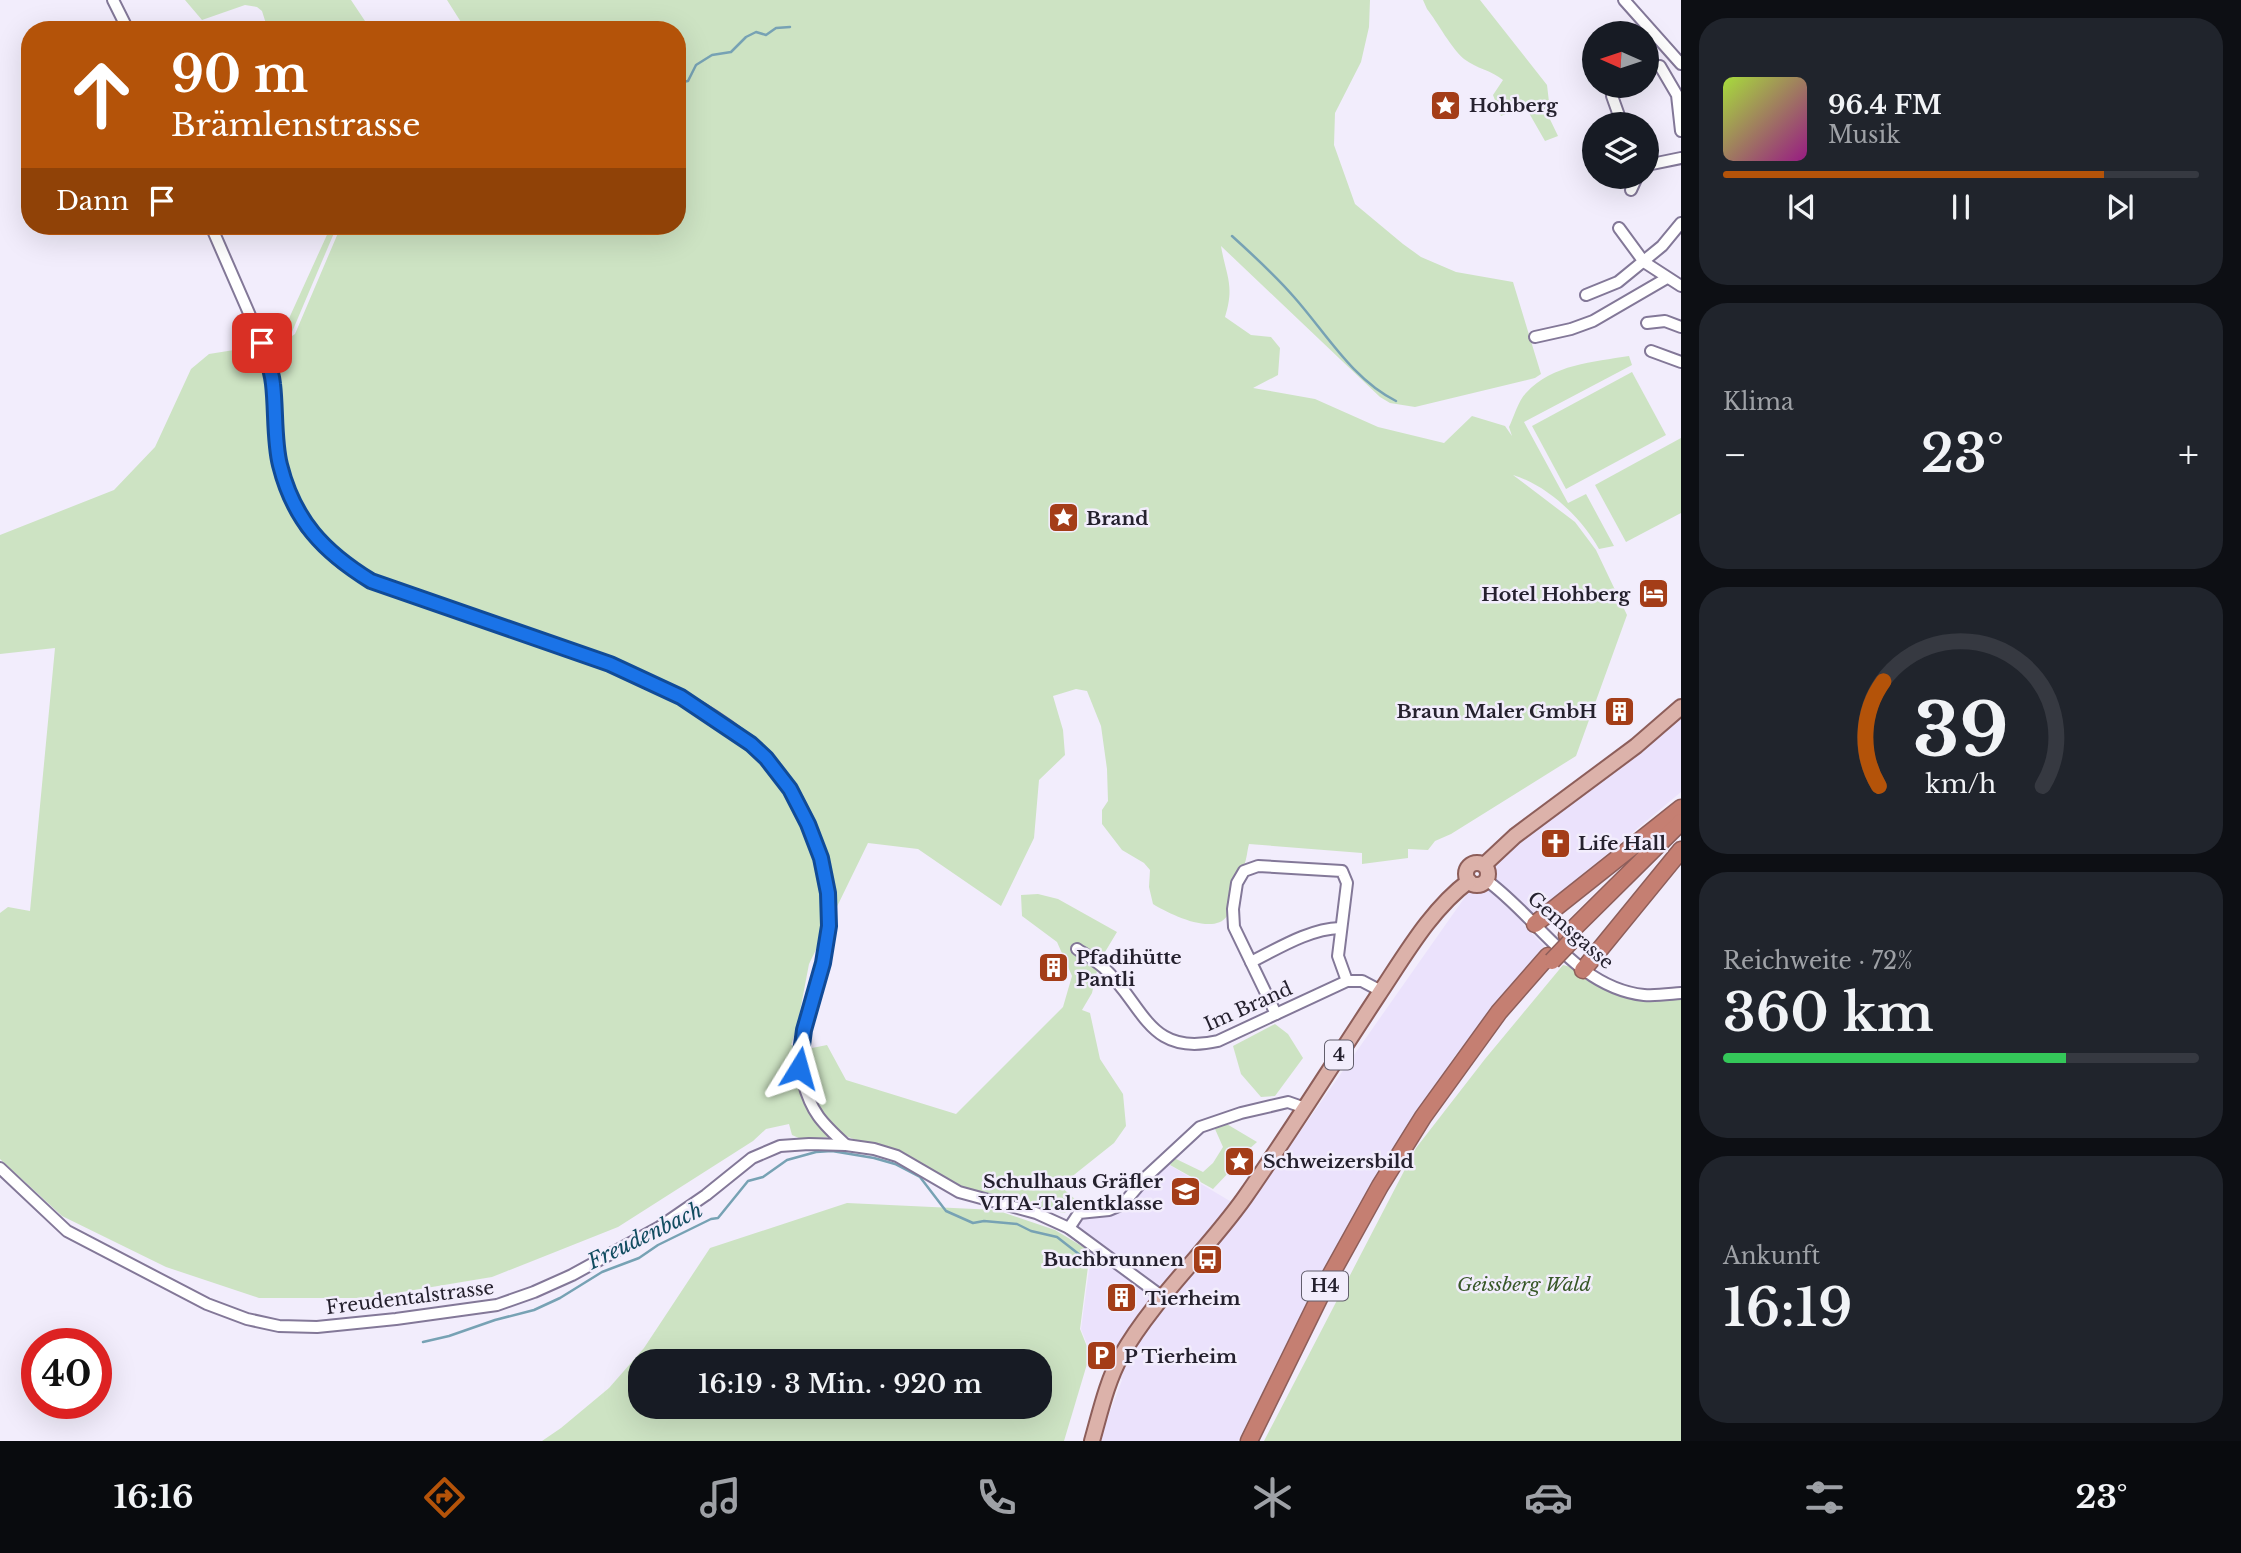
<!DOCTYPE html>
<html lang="de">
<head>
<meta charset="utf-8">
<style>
  :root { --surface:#171b24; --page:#20242c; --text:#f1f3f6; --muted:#9ea1a6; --line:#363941; --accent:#b45309 }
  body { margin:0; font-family:"Libre Baskerville",serif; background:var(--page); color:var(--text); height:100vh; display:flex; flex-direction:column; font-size:26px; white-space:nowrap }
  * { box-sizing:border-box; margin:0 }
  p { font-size:23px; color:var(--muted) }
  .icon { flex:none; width:38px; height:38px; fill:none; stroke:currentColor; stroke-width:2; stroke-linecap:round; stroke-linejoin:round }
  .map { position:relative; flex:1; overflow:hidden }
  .panel { display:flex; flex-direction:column; gap:18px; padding:18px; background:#0d0f14; width:560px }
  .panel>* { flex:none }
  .banner { position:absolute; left:21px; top:21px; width:665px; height:214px; border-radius:28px; box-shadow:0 7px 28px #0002; background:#b45309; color:#fff; overflow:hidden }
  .needle { width:46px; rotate:273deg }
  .tools { position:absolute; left:1582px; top:21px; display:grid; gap:14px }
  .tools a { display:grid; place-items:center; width:77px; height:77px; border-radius:50%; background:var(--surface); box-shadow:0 7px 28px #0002; font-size:35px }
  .speed { position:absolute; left:21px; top:1328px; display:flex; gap:14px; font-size:35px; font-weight:700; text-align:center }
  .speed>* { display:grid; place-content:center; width:91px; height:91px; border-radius:50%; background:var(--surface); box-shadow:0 7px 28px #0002; line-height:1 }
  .speed .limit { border:10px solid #d22; background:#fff; color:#111 }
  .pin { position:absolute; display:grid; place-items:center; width:60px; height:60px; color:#fff; margin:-30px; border-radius:14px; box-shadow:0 4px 10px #0006 }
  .me { position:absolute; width:77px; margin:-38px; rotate:8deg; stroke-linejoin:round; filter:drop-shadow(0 0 5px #0008) }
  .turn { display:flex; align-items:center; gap:24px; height:147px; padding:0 35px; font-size:32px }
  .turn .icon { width:91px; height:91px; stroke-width:2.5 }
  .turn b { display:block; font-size:49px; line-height:60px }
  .then { display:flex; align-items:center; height:66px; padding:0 35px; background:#0003; gap:14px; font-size:26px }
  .big { font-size:52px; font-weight:600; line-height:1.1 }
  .panel .card { flex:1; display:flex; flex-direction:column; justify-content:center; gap:10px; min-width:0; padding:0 24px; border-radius:28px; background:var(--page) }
  .panel .dial { align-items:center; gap:0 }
  .dial svg { height:182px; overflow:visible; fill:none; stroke:var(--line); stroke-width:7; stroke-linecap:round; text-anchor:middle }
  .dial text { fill:var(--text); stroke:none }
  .song { display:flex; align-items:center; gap:21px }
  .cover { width:84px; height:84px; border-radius:10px; background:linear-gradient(135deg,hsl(80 70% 55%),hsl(310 70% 35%)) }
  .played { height:7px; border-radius:4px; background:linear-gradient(90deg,var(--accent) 80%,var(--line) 80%) }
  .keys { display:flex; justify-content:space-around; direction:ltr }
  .heat { display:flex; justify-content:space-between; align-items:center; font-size:38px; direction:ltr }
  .charge { height:10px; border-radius:5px; background:linear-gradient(90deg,#34c759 72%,var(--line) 0) }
  .trip { position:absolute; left:628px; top:1349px; width:424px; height:70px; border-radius:28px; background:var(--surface); box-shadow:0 7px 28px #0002; font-weight:600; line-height:70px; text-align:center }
  .dock { display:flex; height:112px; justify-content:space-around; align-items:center; background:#090b0e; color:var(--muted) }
  .dock .icon { width:49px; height:49px }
  .dock .current { color:var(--accent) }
  .dock b { font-size:32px; color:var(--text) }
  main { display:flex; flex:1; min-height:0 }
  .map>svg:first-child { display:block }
  .built { fill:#ebe2fc }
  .green { fill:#cde3c3; fill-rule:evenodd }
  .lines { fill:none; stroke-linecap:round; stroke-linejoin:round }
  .stream { stroke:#77a2b4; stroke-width:2.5 }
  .minor-casing { stroke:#837898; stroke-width:14 }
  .major-casing { stroke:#8d5e5a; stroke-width:18 }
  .highway-casing { stroke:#8d5e5a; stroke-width:19 }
  .minor { stroke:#fff; stroke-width:10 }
  .major { stroke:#dcb2aa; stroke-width:14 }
  .highway { stroke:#c57f72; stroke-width:16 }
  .highway-bridge-casing { stroke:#8d5e5a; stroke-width:19; stroke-linecap:butt }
  .highway-bridge { stroke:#c57f72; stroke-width:16 }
  .route-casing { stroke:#114b97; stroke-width:18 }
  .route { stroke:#1a73e8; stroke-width:12 }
  .labels { text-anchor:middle; stroke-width:5; stroke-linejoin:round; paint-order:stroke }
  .shield { fill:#f2edfc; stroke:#625e6c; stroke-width:2 }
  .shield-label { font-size:18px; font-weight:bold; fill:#25212e }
  .poi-label { font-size:19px; font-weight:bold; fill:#25212e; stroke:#f2edfc; text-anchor:start }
  .street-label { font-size:19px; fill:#25212e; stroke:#f2edfc }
  .park-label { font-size:19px; font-style:italic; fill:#385828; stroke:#f2edfc }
  .water-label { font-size:21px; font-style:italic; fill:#114c60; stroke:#f2edfc }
</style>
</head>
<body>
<main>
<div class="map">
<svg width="1681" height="1441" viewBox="0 0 1681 1441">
  <rect width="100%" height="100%" fill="#f2edfc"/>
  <path class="built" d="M1681 716V792L1523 924 1544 946 1454 1057 1395 1148 1326 1266 1238 1441H1099L1122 1380 1091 1354 1081 1329 1093 1240 1073 1226 1083 1214H1110L1166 1163 1245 1210 1472 887 1533 829Z"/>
  <g class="green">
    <path d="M185 0H351L371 30H268L262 11 257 7 245 5 202 20Z"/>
    <path d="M447 0H1370L1369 27 1361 62 1335 113 1334 145 1355 204 1403 244 1421 257 1456 272 1513 282 1541 374 1535 378 1415 407 1390 403 1380 397 1221 246C1226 276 1235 285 1225 317L1251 335 1271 337 1280 348 1278 375 1253 388 1315 399 1378 427 1444 443 1472 416 1505 426 1512 436 1509 427C1514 417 1518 401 1526 393 1553 364 1593 362 1629 356L1632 365 1524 422 1568 503 1586 494 1614 546 1599 549C1582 518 1547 485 1513 475L1575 522 1596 550 1627 615 1576 756 1451 834 1435 841 1428 850 1408 849V858L1362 864V853L1249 844C1247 851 1247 859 1244 865 1241 872 1236 877 1234 884 1231 895 1233 907 1227 916 1214 936 1169 914 1153 904L1149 887 1150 870 1144 863 1122 850 1102 824V810L1108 801 1107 769 1101 726 1087 691 1076 689 1053 696 1063 730 1065 755 1039 780 1034 838 1001 906 918 849 868 843 809 964 797 1027 791 1045 807 1049 827 1045 846 1080 956 1114 1063 1007 1072 976 1057 942 1022 916 1021 895 1038 894 1058 899 1117 932 1099 962 1092 993 1082 1010 1090 1013 1100 1059 1123 1094 1126 1126 1114 1143 1060 1186 1076 1200 1065 1213 1020 1205 959 1188 922 1166 846 1136 801 1139 792 1135 789 1124 766 1129 753 1141 618 1227 492 1277 366 1298H259L166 1267 62 1216 0 1159V913L8 907 30 911 55 648 0 654V535L114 490 155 447 191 369 209 354 283 342 295 334 341 226H677V30H466Z"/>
    <path d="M1423 0H1480L1547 85 1549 102 1545 109 1558 136 1545 141 1525 106 1501 116 1493 95 1503 80C1491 70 1477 69 1464 59 1451 48 1438 23 1427 9Z"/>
    <path d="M331 226H337L292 332C283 338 272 342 262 335L275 333 286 325Z"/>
    <path d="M1632 372 1666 435 1566 489 1532 426Z"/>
    <path d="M1681 438V513L1626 542 1595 485Z"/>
    <path d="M1563 965 1583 970 1617 989 1681 993V1441H1264L1416 1148 1485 1059Z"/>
    <path d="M1275 1024 1288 1034 1303 1058 1275 1096 1261 1097 1241 1074 1233 1046Z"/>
    <path d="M1225 1123 1257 1142 1239 1158 1231 1170 1213 1189 1170 1165 1174 1158 1203 1172 1213 1163 1223 1147 1215 1129Z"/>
    <path d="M847 1203 996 1210 1055 1230 1090 1251 1080 1329 1090 1354 1064 1441H542L561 1428 609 1388 644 1348 710 1248ZM640 1362H1040V1407H640Z"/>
  </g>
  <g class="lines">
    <g class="stream">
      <path d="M677 83 688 81 696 65 712 55 731 52 746 37 756 32 766 35 776 28 790 27"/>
      <path d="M1232 236C1253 255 1275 275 1294 297 1326 333 1352 379 1396 401"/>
      <path d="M423 1342 449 1336 495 1320 534 1310 560 1298 602 1272 639 1258 658 1245 711 1219 718 1218 748 1181 763 1177 787 1160 816 1152 832 1151 874 1158 895 1164 920 1177 946 1211 973 1223 984 1221 1017 1224 1031 1231 1057 1237 1080 1255"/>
    </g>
    <defs>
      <g id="minor">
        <path d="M113 0 128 30"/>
        <path d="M1624 0 1681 64"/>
        <path d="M1660 66 1677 95 1681 131"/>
        <path d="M1612 96 1622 124"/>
        <path d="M1647 165 1681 158"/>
        <path d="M1631 190 1637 177"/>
        <path d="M211 226 262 343 273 380 279 464 294 503 306 527 323 546 342 563 371 581C426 599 481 618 536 637 613 664 707 698 765 757 816 810 839 891 823 963 816 997 800 1030 799 1066 799 1071 801 1076 803 1081 811 1112 822 1123 846 1145"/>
        <path d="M1619 228 1644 262 1681 286"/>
        <path d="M1586 295 1618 282 1662 246 1681 223"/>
        <path d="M1647 323 1665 321 1681 327"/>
        <path d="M1535 337 1571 329 1593 321 1667 278"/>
        <path d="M1651 351 1681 362"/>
        <path d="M1486 880C1538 917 1576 988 1644 995 1656 996 1669 994 1681 993"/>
        <path d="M1077 949C1086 955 1096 961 1104 968 1145 1006 1148 1057 1218 1041L1347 981H1362L1381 991"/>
        <path d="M1251 962C1279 948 1309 929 1340 928"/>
        <path d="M1276 1014 1234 927 1233 909 1237 883 1244 871 1258 866 1342 871 1347 883 1338 956 1347 981"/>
        <path d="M0 1168 67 1231 207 1304 247 1319 279 1326 317 1327 396 1319 497 1305 534 1292 572 1275 658 1228 706 1195 752 1158 780 1146 809 1144 846 1145 874 1149 897 1156 959 1192 1036 1213 1069 1228 1164 1298"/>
        <path d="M1069 1228 1079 1213 1109 1210 1123 1204 1146 1177 1200 1127 1241 1113 1288 1102 1305 1108"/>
      </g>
      <g id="major">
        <circle cx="1477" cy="874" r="11"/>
        <path d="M1484 865 1515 836 1636 746 1681 707"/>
        <path d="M1092 1441C1100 1413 1107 1381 1121 1356 1154 1298 1207 1251 1245 1197 1291 1131 1333 1064 1377 997 1404 957 1430 910 1469 881"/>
      </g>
      <g id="highway">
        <path d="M1535 924 1681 808"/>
        <path d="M1567 935 1681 822"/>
        <path d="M1583 970 1681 850"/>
        <path d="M1249 1441 1329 1278 1380 1186 1423 1117 1499 1012 1548 956"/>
      </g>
    </defs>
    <use href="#minor" class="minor-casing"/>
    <use href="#major" class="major-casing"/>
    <use href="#highway" class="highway-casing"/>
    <use href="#minor" class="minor"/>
    <use href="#major" class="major"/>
    <use href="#highway" class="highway"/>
    <defs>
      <path id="highway-bridge" d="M1552 961 1572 940"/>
    </defs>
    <use href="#highway-bridge" class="highway-bridge-casing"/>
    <use href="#highway-bridge" class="highway-bridge"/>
  </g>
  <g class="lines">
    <defs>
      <path id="route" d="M262 343C266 356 272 371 273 384 276 409 274 442 280 465 294 521 324 552 371 581L610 664 681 697 751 744 766 758 790 789 808 824 821 858 828 893 829 926 823 963 804 1030 799 1068"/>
    </defs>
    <use href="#route" class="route-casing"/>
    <use href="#route" class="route"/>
  </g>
  <defs>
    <symbol id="sight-square" viewBox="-11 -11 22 22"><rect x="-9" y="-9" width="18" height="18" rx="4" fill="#a43d18" stroke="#f2edfc"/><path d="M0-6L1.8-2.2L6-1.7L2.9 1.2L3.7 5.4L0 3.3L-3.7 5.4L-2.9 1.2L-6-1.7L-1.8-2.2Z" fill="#fff"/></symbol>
    <symbol id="hotel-square" viewBox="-11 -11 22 22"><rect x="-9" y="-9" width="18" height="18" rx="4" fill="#a43d18" stroke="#f2edfc"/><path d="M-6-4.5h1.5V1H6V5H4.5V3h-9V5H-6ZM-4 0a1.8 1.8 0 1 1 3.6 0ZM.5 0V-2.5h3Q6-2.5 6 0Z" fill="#fff"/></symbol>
    <symbol id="building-square" viewBox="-11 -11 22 22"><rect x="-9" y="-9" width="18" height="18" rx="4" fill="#a43d18" stroke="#f2edfc"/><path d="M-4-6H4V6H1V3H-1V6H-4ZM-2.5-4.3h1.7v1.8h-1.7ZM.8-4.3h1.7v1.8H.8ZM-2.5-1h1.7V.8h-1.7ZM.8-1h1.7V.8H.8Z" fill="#fff"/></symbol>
    <symbol id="church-square" viewBox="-11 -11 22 22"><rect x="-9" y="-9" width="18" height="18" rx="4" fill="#a43d18" stroke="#f2edfc"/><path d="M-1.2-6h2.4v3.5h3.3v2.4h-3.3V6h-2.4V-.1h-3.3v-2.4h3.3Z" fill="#fff"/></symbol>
    <symbol id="school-square" viewBox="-11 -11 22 22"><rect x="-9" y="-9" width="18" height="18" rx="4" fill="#a43d18" stroke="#f2edfc"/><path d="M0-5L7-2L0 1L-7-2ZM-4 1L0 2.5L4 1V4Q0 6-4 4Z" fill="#fff"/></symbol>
    <symbol id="bus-square" viewBox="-11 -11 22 22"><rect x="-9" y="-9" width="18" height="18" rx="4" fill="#a43d18" stroke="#f2edfc"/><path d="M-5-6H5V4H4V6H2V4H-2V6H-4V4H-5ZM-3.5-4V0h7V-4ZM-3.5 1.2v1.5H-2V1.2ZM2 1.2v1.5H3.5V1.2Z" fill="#fff"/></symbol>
    <symbol id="parking-square" viewBox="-11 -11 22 22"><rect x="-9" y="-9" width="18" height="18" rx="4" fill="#a43d18" stroke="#f2edfc"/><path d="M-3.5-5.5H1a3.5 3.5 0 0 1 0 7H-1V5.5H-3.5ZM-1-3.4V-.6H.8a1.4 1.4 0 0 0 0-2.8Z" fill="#fff"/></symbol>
  </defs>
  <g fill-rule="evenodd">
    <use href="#sight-square" x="1428" y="88" width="35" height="35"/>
    <use href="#sight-square" x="1046" y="500" width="35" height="35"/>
    <use href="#hotel-square" x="1636" y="576" width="35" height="35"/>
    <use href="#building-square" x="1602" y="694" width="35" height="35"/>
    <use href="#church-square" x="1538" y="826" width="35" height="35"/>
    <use href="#building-square" x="1036" y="950" width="35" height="35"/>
    <use href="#sight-square" x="1222" y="1144" width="35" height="35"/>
    <use href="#school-square" x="1168" y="1174" width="35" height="35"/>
    <use href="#bus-square" x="1190" y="1242" width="35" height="35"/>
    <use href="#building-square" x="1104" y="1280" width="35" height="35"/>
    <use href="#parking-square" x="1084" y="1338" width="35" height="35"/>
  </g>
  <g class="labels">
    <g class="shield">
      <rect x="1325" y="1040.5" width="28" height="29" rx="5"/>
      <rect x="1302" y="1271.5" width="46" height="29" rx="5"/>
    </g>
    <g class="shield-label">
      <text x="1339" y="1061">4</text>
      <text x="1325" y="1292">H4</text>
    </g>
    <g class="poi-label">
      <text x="1469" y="112">Hohberg</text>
      <text x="1086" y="525">Brand</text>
      <text x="1630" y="601" text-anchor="end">Hotel Hohberg</text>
      <text x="1597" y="718" text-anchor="end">Braun Maler GmbH</text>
      <text x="1578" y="850">Life Hall</text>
      <text x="1076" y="964">Pfadihütte<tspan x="1076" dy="22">Pantli</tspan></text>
      <text x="1263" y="1168">Schweizersbild</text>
      <text x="1163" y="1188" text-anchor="end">Schulhaus Gräfler<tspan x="1163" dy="22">VITA-Talentklasse</tspan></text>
      <text x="1184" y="1266" text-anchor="end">Buchbrunnen</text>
      <text x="1145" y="1305">Tierheim</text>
      <text x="1124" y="1363">P Tierheim</text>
    </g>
    <g class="street-label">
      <text transform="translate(1571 930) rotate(41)" y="7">Gemsgasse</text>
      <text transform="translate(1248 1006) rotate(-24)" y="7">Im Brand</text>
      <text transform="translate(410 1297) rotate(-7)" y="7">Freudentalstrasse</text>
    </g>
    <g class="park-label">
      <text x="1524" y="1291">Geissberg Wald</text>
    </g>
    <g class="water-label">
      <text transform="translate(645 1236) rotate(-26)" y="7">Freudenbach</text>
    </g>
  </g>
</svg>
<div class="tools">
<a><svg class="needle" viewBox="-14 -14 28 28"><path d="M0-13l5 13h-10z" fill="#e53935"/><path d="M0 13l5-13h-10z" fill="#9ea1a6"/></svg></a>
<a><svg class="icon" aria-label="layers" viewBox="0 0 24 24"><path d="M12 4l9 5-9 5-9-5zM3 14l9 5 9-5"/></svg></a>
</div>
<div class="speed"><div class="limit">40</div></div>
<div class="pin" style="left:262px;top:343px;background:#d93025"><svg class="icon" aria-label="arrive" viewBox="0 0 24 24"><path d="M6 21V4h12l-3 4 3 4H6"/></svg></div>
<svg class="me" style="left:799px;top:1068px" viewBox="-20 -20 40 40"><path d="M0-17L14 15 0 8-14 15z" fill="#1a73e8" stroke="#fff" stroke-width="4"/></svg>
<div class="trip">16:19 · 3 Min. · 920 m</div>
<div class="banner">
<div class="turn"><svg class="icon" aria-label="ahead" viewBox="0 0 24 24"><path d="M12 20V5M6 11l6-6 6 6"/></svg><div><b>90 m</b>Brämlenstrasse</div></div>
<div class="then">Dann<svg class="icon" aria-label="arrive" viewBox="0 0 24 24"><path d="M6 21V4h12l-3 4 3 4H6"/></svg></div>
</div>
</div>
<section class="panel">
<div class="card">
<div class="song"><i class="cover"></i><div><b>96.4 FM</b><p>Musik</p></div></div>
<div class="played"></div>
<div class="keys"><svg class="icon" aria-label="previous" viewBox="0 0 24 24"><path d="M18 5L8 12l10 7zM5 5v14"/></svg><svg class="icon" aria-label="pause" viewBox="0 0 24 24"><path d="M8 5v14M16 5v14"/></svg><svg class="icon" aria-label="next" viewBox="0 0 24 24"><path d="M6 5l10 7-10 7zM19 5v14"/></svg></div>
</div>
<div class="card"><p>Klima</p>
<div class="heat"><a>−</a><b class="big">23°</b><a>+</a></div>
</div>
<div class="card dial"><svg viewBox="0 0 100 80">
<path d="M14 69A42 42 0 1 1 86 69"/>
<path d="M14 69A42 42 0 0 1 16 23" stroke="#b45309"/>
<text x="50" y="56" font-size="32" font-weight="700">39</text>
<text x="50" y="72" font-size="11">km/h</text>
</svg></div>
<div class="card"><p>Reichweite · 72%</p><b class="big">360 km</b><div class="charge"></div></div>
<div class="card"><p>Ankunft</p><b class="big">16:19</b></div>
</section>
</main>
<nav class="dock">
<b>16:16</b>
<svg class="icon current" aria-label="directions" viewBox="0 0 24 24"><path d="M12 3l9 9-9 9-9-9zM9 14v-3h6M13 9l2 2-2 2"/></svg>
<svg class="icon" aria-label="music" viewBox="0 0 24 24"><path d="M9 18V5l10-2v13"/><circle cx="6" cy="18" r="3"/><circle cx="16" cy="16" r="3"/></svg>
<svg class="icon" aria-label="phone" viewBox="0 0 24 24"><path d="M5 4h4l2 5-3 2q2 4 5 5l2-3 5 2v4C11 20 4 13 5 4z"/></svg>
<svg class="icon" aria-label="climate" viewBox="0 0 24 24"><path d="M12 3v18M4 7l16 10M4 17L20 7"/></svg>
<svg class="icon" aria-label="car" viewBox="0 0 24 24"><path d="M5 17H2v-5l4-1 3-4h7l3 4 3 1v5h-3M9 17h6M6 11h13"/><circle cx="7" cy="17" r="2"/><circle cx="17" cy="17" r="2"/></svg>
<svg class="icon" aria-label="filters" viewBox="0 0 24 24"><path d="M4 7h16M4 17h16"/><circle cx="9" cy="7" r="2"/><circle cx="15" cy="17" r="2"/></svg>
<b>23°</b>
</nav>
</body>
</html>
